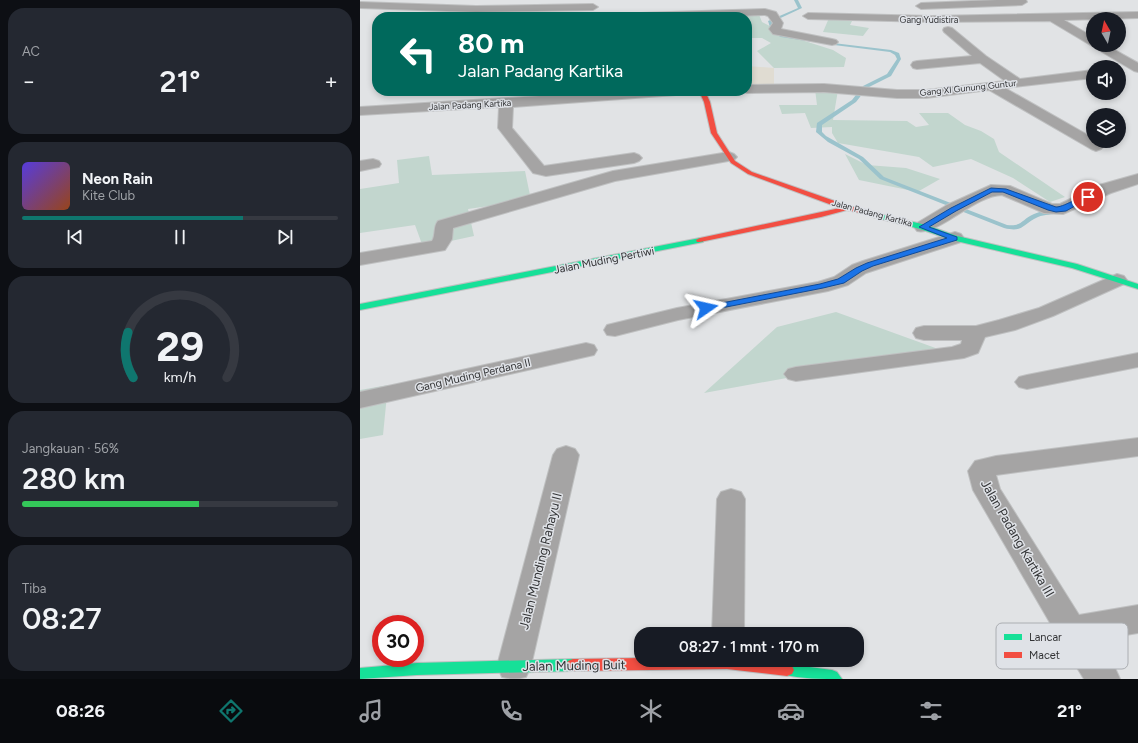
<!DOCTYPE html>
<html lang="id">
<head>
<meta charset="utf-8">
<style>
  :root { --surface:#171b24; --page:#242831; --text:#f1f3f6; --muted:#9ea1a6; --line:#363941; --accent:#0f766e }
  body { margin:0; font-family:Figtree,sans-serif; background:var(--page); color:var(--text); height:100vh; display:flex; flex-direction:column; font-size:15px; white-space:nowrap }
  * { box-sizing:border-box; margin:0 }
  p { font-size:13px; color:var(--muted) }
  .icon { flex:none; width:22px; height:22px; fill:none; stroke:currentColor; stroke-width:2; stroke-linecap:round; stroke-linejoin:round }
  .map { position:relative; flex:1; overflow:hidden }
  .side { display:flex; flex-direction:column; gap:8px; padding:8px; background:#0d0f14; width:360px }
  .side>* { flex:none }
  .top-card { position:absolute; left:12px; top:12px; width:380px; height:84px; border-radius:16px; box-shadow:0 2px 6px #0003; background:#00695c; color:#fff; overflow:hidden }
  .needle { width:26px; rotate:351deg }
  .fabs { position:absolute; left:726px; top:12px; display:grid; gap:8px }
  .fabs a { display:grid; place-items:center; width:40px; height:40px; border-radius:50%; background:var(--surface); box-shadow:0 2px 6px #0003; font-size:20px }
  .speed { position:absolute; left:12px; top:615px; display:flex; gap:8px; font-size:20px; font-weight:700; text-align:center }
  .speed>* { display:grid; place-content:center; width:52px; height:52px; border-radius:50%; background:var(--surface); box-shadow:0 2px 6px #0003; line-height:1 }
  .speed .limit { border:6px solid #d22; background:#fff; color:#111 }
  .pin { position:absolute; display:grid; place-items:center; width:34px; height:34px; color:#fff; margin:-17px; border:2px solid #fff; border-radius:50%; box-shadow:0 1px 4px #0007 }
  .me { position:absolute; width:44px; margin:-22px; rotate:79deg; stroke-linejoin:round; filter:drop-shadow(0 0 3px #0008) }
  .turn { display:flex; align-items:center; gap:14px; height:84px; padding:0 20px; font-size:18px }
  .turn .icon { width:52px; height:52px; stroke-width:2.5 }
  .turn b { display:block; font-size:28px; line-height:34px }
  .big { font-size:30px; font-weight:600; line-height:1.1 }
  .side .widget { flex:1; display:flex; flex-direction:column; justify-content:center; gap:6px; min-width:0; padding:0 14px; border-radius:16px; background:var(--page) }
  .side .dial { align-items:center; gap:0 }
  .dial svg { height:104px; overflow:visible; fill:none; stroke:var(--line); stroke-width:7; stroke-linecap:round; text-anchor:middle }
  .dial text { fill:var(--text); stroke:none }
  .song { display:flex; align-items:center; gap:12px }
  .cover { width:48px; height:48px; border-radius:6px; background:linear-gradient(135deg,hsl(250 70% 55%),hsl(20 70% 35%)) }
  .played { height:4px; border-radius:2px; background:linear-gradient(90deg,var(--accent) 70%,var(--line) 70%) }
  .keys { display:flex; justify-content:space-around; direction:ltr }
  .heat { display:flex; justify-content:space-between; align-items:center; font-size:22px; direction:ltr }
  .charge { height:6px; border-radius:3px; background:linear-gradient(90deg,#34c759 56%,var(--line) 0) }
  .trip { position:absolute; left:274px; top:627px; width:230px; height:40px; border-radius:16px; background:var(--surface); box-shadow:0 2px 6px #0003; font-weight:600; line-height:40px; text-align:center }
  .tab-bar { display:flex; height:64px; justify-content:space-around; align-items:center; background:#090b0e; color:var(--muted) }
  .tab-bar .icon { width:28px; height:28px }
  .tab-bar .current { color:var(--accent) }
  .tab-bar b { font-size:18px; color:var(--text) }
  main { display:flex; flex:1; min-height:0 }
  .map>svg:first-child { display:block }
  .industrial { fill:#e0dcd2 }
  .green { fill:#c2d6ce }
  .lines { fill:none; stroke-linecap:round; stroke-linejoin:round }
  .stream { fill:#9bc3cc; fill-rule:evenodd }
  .street-casing { stroke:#bfc0c1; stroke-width:2 }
  .fast-casing { stroke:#bfc0c1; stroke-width:2 }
  .jam-casing { stroke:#bfc0c1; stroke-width:2 }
  .street { fill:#a5a4a4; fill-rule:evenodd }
  .fast { fill:#16e098; fill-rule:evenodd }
  .jam { fill:#f24e42; fill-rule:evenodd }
  .route { fill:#1a73e8; stroke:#114b97 }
  .labels { text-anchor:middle; stroke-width:3; stroke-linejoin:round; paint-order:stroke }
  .far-street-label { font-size:9px; fill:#323335; stroke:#dfe2e7 }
  .street-label { font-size:11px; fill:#323335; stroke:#dfe2e7 }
  .near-street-label { font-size:13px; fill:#323335; stroke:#dfe2e7 }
  .key { fill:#dfe2e7; stroke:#abaeb2; stroke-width:1 }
  .key-label { font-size:11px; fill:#323335 }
</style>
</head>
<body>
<main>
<section class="side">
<div class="widget"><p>AC</p>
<div class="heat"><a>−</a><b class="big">21°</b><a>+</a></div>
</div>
<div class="widget">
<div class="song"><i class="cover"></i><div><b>Neon Rain</b><p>Kite Club</p></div></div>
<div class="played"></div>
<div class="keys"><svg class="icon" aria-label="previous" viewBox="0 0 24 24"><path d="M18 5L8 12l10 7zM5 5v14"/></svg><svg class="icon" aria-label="pause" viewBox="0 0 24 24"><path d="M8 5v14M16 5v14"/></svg><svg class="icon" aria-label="next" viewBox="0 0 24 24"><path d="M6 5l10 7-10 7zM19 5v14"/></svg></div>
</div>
<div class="widget dial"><svg viewBox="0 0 100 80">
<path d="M14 69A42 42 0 1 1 86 69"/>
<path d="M14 69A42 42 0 0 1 10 34" stroke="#0f766e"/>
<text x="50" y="56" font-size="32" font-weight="700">29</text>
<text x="50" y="72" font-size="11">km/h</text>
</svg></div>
<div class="widget"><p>Jangkauan · 56%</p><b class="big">280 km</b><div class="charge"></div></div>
<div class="widget"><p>Tiba</p><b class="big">08:27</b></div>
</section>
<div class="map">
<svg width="778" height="679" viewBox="0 0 778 679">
  <rect width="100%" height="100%" fill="#e1e3e5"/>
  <path class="industrial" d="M387 66 414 68V88L387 89Z"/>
  <g class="green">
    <path d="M398 12 402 22 429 36 473 50 486 58 484 67 414 68 397 51 411 43 402 38H387V17H325Z"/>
    <path d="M469 18 493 19 490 25 509 28 503 36 463 32Z"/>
    <path d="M455 89 478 90 473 120 547 121 556 127 569 125 559 113H588L605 125 621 131 634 139 639 152 705 197 690 202 653 178 611 159 573 167 559 157 478 143 472 133V127L451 128 445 113 422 114 419 105H457Z"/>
    <path d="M485 154 507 165 546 168 580 179 559 191 548 190 499 180Z"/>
    <path d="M69 156 72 175 165 171 171 200 108 209 114 236 63 247 55 225 0 233V189L39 183 37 160Z"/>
    <path d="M476 312 581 350 344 393 417 327Z"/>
    <path d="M28 385 23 435 0 439V390Z"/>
  </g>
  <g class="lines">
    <g class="stream">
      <path d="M434 0H438L442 8 412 22 416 32 422 35 453 40V42L421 37 412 33 408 21 438 8Z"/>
      <path d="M465 42 531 50 539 53 541 59 531 76 507 88 496 102 462 125V132L466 136 503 157 524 177 647 225C662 227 662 219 674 214 681 211 689 210 697 210L699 211V213C692 215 685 214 678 217 662 224 664 233 644 228L520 179 499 159 468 142 456 132 457 123 492 100 503 86 527 74 537 59 535 55 530 52 466 44Z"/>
    </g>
    <defs>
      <g id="street">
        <path d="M637 0H666L667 2 662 5 561 9 556 6 561 3Z"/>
        <path d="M0 2 116 6 233 4 238 7 233 10 116 12 0 8Z"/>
        <path d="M405 9 416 12 423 23 421 29 472 39 476 40 478 42 476 44 472 45 413 34 409 29 413 23 408 16 405 15 346 17H244L249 14Z"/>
        <path d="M778 12V18L704 20 733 37V45H746L778 63V72L774 71 690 21 572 22 448 19 443 16 448 13 572 16Z"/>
        <path d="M588 27 592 28 626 56 660 79 733 70V78L645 88 733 138V141L741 143 744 146 741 149 736 151 731 149 629 90 566 98H537L464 92 387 93 382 91H387V85L464 84 537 90H566L645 81 620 63 557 69 553 68 551 65 553 62 557 61 612 56 584 32 583 30 584 28Z"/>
        <path d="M260 91H323L321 94 316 95 153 107 152 128 184 166 274 153 279 155 282 158 279 161 274 163 186 176 173 173 138 128 139 107 0 115V107Z"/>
        <path d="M369 152 374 154 377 157 374 160 255 181 93 228 92 239 85 250 0 265V253L72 241C76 235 73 227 78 221L253 171Z"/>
        <path d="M13 159 19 161 21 164 19 167 0 171V161Z"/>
        <path d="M778 174V184L751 193 703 214 684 213 642 195C615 195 578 236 557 231L554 227 557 223 587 205 631 185 650 186 692 204H700L739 185Z"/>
        <path d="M595 232 601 234 604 238 601 242 506 273 488 285 468 291 318 320 255 336 247 335 244 330 247 325 317 308 458 282 474 277 492 265 503 261Z"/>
        <path d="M757 274 764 276 767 280 764 284 693 316 655 330 625 337 618 353 604 358 436 381 428 379 424 374 428 369 436 367 592 347 601 344 602 340H564L556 338 553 333 556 328 564 326H616L639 320 679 308Z"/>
        <path d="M226 343 234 345 237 350 234 355 0 408V392Z"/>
        <path d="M778 353V367L667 389 659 387 655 382 659 377 667 375Z"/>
        <path d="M778 438V456L636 475 640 489 719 615 778 605V633L736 640 755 668 760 679H724L700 640 613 490 608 471 615 461 636 456Z"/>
        <path d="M206 446 215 449 219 455 171 666 166 677C158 679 150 679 142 677L137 666 193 455 197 449Z"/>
        <path d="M371 489 381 492 385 499 384 634H352L357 499 361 492Z"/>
      </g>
      <g id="fast">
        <path d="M513 213H516L566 225 597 236 717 264 778 284V289L712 268 592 240 560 229 513 217Z"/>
        <path d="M340 238 344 240 343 242 0 310V304Z"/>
        <path d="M213 659 218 661 220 665 218 669 213 671 57 675 0 679V668L57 663Z"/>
        <path d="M427 664 472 670 477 672 482 679C463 679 441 679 422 674L420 670 422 666Z"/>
      </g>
      <g id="jam">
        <path d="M339 91H345L350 102 357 133 375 161 392 172 489 206 519 213V217L487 210 461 217 340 242H337L336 240 340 238 480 208 388 174 371 163 351 133 344 102Z"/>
        <path d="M281 658V660H395L427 664 432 666 434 670 432 674 427 676 367 669 213 671 208 669 206 665 208 661 213 659Z"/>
      </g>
    </defs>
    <use href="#street" class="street-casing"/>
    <use href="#fast" class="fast-casing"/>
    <use href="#jam" class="jam-casing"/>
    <use href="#street" class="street"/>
    <use href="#fast" class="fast"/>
    <use href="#jam" class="jam"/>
  </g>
  <path class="route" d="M631 188 646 189 696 207C706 207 724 192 731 197L706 211 696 212 688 210 643 192H632L596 211 569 227 597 237V240L513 266 502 271 484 283 463 288 346 311 341 308 346 306 460 284 478 279 496 268 507 263 587 238 559 227 591 208Z"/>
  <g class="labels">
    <g class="far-street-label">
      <text x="569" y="23">Gang Yudistira</text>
      <text transform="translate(608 88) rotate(-6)" y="3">Gang XI Gunung Guntur</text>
      <text transform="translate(110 105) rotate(-3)" y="3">Jalan Padang Kartika</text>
      <text transform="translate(512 213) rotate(15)" y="3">Jalan Padang Kartika</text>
    </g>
    <g class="street-label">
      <text transform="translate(244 260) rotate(-11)" y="4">Jalan Muding Pertiwi</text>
      <text transform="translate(113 375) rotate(-13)" y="4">Gang Muding Perdana II</text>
    </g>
    <g class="near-street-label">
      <text transform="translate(658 538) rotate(60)" y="5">Jalan Padang Kartika III</text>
      <text transform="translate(180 561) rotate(-76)" y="5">Jalan Munding Rahayu II</text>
      <text transform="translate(214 665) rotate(-1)" y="5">Jalan Muding Buit</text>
    </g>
  </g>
  <rect x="636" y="623" width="132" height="46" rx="6" class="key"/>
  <rect x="644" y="634" width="18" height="6" fill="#16e098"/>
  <rect x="644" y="652" width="18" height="6" fill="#f24e42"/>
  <g class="key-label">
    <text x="669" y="641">Lancar</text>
    <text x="669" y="659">Macet</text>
  </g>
</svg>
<div class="fabs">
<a><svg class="needle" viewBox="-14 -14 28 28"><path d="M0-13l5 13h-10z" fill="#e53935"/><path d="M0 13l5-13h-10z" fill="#9ea1a6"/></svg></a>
<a><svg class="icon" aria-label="sound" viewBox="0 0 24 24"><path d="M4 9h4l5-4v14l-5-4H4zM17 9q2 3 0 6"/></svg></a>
<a><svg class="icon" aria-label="layers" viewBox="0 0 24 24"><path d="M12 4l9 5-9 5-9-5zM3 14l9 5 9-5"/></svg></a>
</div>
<div class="speed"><div class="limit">30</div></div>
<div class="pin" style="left:728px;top:197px;background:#d93025"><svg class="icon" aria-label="arrive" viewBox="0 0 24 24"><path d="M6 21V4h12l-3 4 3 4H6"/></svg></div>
<svg class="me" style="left:346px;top:308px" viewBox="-20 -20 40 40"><path d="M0-17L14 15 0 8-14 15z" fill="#1a73e8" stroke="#fff" stroke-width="4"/></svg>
<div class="trip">08:27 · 1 mnt · 170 m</div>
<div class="top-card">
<div class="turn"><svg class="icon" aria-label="left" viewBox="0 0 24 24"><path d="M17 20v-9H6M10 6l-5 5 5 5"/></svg><div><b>80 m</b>Jalan Padang Kartika</div></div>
</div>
</div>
</main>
<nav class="tab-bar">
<b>08:26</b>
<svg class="icon current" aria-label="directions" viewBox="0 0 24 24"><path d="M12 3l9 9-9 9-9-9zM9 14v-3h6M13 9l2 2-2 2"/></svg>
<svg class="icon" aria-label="music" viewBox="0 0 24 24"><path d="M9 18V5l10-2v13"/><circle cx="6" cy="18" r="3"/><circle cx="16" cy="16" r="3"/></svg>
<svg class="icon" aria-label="phone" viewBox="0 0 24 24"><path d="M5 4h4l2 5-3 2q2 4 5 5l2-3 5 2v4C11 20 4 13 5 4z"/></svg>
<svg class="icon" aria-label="climate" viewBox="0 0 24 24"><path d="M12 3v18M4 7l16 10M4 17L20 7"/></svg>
<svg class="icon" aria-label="car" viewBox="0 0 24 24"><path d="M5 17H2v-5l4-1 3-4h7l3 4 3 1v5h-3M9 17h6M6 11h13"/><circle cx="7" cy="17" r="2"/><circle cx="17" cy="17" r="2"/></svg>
<svg class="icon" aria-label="filters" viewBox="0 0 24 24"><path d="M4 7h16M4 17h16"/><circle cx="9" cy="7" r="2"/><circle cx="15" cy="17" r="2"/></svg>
<b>21°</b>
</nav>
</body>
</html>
